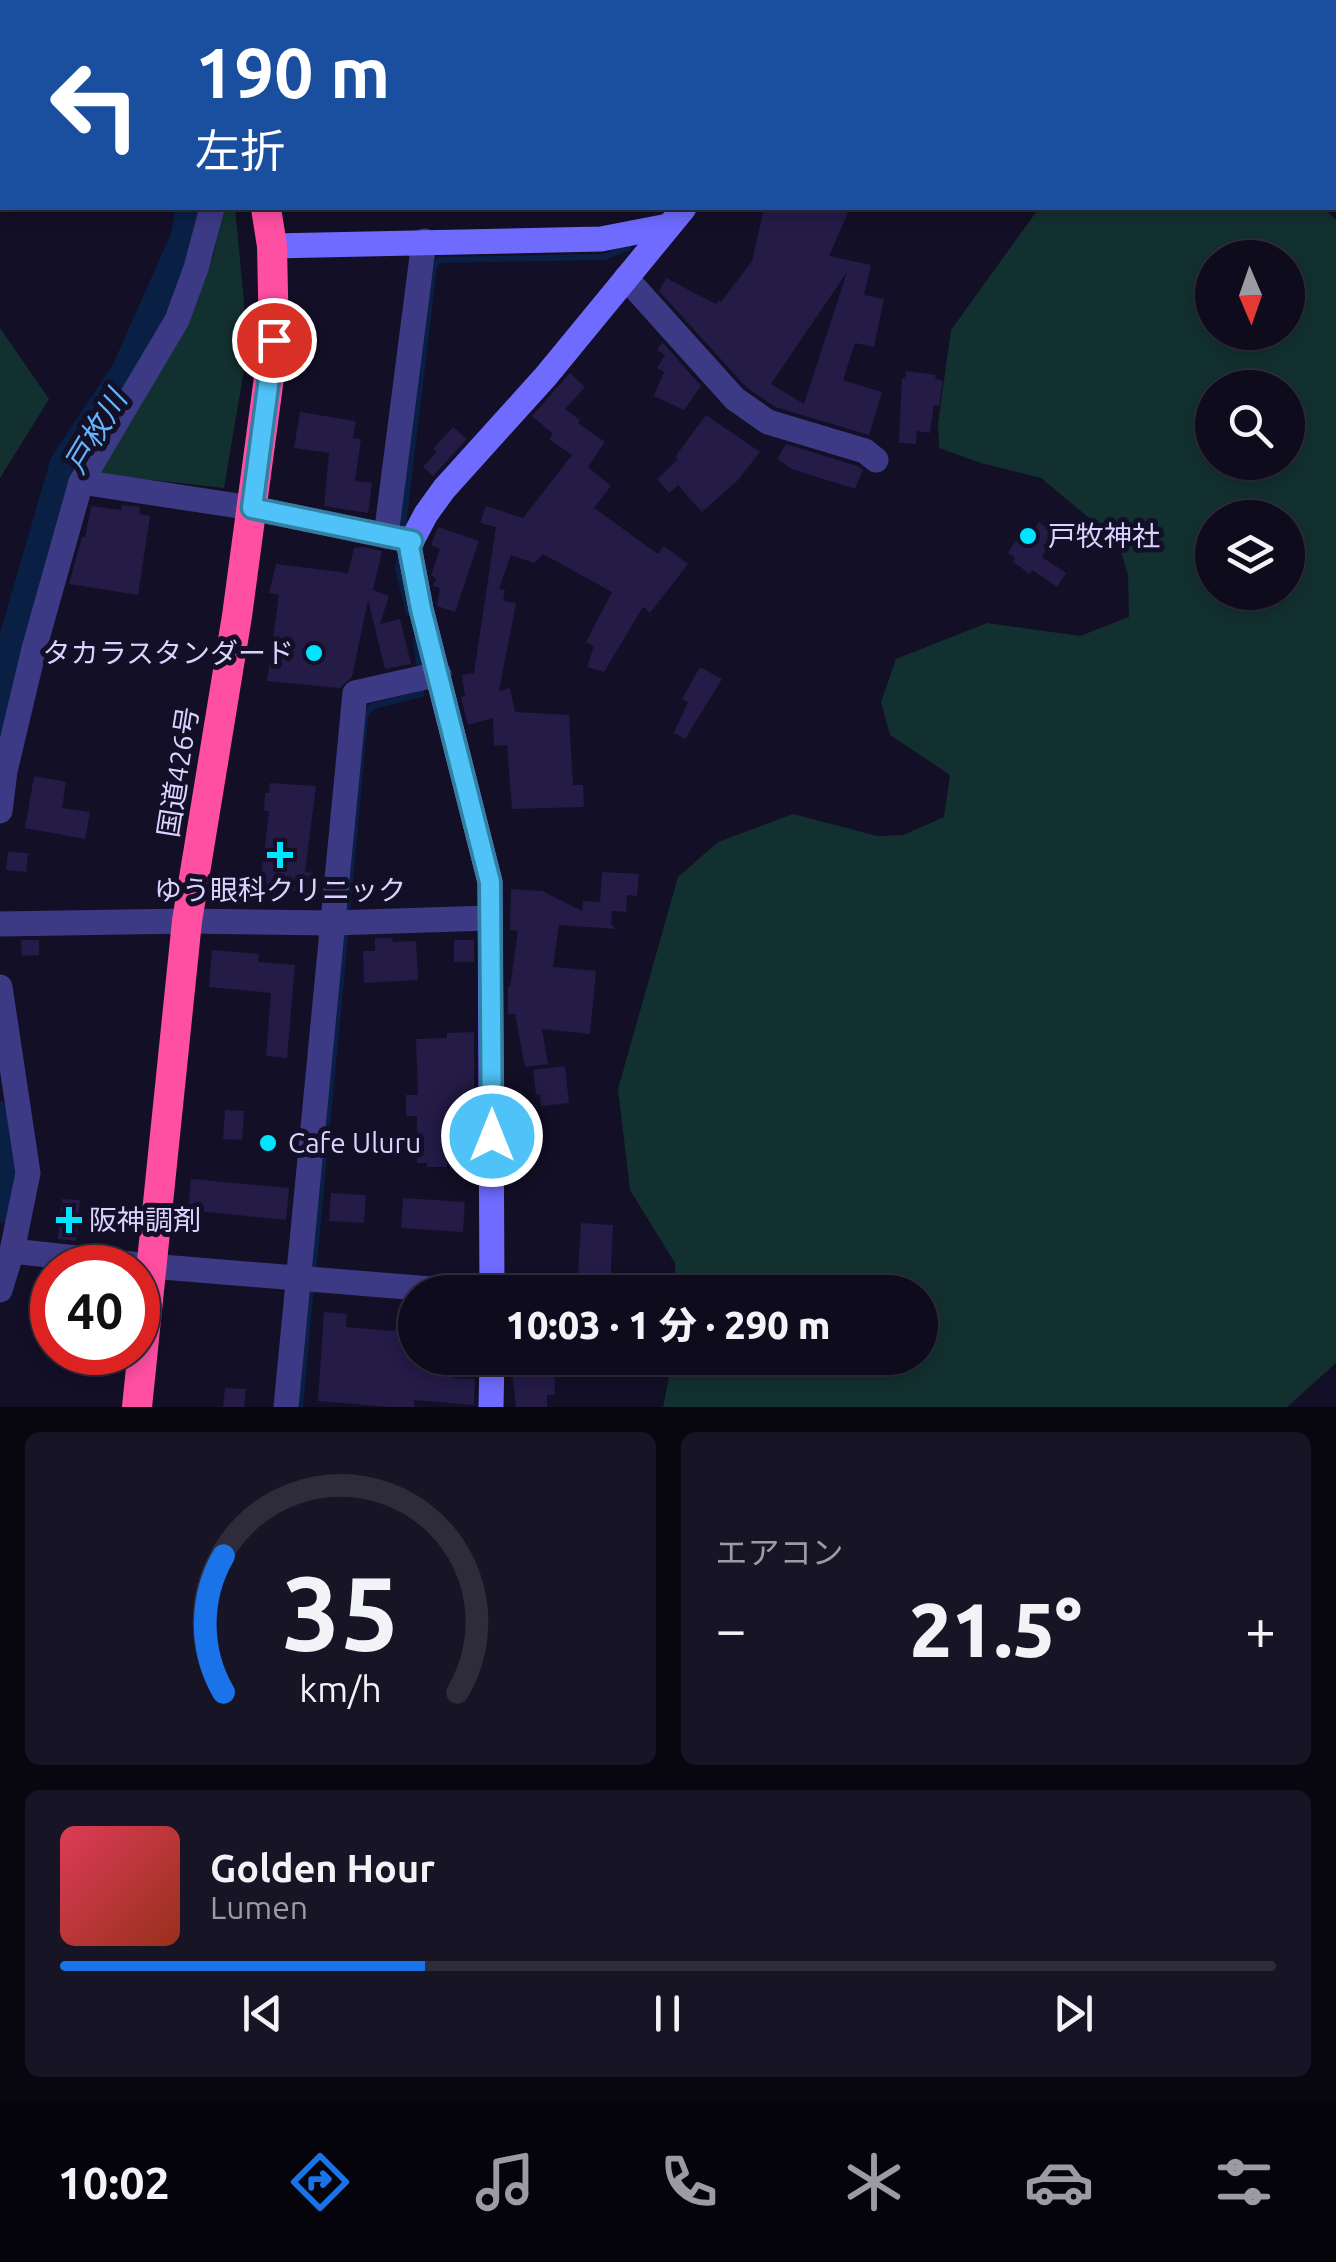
<!DOCTYPE html>
<html lang="ja">
<head>
<meta charset="utf-8">
<style>
  :root { --surface:#0e0b1c; --page:#171425; --text:#f1f3f6; --muted:#9b9ba3; --line:#2e2b3b; --accent:#1a73e8 }
  body { margin:0; font-family:Ubuntu,"Noto Sans JP",sans-serif; background:var(--page); color:var(--text); height:100vh; display:flex; flex-direction:column; font-size:38px; white-space:nowrap }
  * { box-sizing:border-box; margin:0 }
  p { font-size:32px; color:var(--muted) }
  .icon { flex:none; width:55px; height:55px; fill:none; stroke:currentColor; stroke-width:2; stroke-linecap:round; stroke-linejoin:round }
  .map { position:relative; height:1407px; overflow:hidden }
  .details { display:flex; flex-direction:column; gap:25px; padding:25px; background:#08060f; flex:1 }
  .details>* { flex:none }
  .banner { position:absolute; left:0px; top:0px; width:1338px; height:210px; box-shadow:0 5px 15px #0003,0 0 0 2px var(--line); background:#1a4fa0; color:#fff; overflow:hidden }
  .needle { width:65px; rotate:178deg }
  .buttons { position:absolute; left:1195px; top:240px; display:grid; gap:20px }
  .buttons a { display:grid; place-items:center; width:110px; height:110px; border-radius:50%; background:var(--surface); box-shadow:0 5px 15px #0003,0 0 0 2px var(--line); font-size:50px }
  .speed { position:absolute; left:30px; top:1245px; display:flex; gap:20px; font-size:50px; font-weight:700; text-align:center }
  .speed>* { display:grid; place-content:center; width:130px; height:130px; border-radius:50%; background:var(--surface); box-shadow:0 5px 15px #0003,0 0 0 2px var(--line); line-height:1 }
  .speed .limit { border:15px solid #d22; background:#fff; color:#111 }
  .pin { position:absolute; display:grid; place-items:center; width:85px; height:85px; color:#fff; margin:-42px; border:5px solid #fff; border-radius:50%; box-shadow:0 2px 10px #0007 }
  .me { position:absolute; width:110px; margin:-55px; rotate:0deg; stroke-linejoin:round; filter:drop-shadow(0 0 8px #0008) }
  .turn { display:flex; align-items:center; gap:35px; height:210px; padding:0 30px; font-size:45px }
  .turn .icon { width:130px; height:130px; stroke-width:2.5 }
  .turn b { display:block; font-size:70px; line-height:85px }
  .big { font-size:75px; font-weight:800; line-height:1.1 }
  .details .widget { flex:1; display:flex; flex-direction:column; justify-content:center; gap:15px; min-width:0; padding:0 35px; border-radius:15px; background:var(--page) }
  .details .dial { align-items:center; gap:0 }
  .dial svg { height:260px; overflow:visible; fill:none; stroke:var(--line); stroke-width:7; stroke-linecap:round; text-anchor:middle }
  .dial text { fill:var(--text); stroke:none }
  .song { display:flex; align-items:center; gap:30px }
  .cover { width:120px; height:120px; border-radius:15px; background:linear-gradient(135deg,hsl(350 70% 55%),hsl(10 70% 35%)) }
  .played { height:10px; border-radius:5px; background:linear-gradient(90deg,var(--accent) 30%,var(--line) 30%) }
  .keys { display:flex; justify-content:space-around; direction:ltr }
  .heat { display:flex; justify-content:space-between; align-items:center; font-size:55px; direction:ltr }
  .details .tiles { flex:1; display:grid; gap:25px; grid-template-columns:1fr 1fr }
  .widget:last-child { grid-column:span 2 }
  .trip { position:absolute; left:398px; top:1275px; width:540px; height:100px; border-radius:50px; background:var(--surface); box-shadow:0 5px 15px #0003,0 0 0 2px var(--line); font-weight:800; line-height:100px; text-align:center }
  .tabs { display:flex; height:160px; justify-content:space-around; align-items:center; background:#06040b; color:var(--muted) }
  .tabs .icon { width:70px; height:70px }
  .tabs .on { color:var(--accent) }
  .tabs b { font-size:45px; color:var(--text) }
  .map>svg:first-child { display:block }
  .green { fill:#12302f; fill-rule:evenodd }
  .lines { fill:none; stroke-linecap:round; stroke-linejoin:round }
  .stream { stroke:#0a1f44; stroke-width:6 }
  .river { stroke:#0a1f44; stroke-width:40 }
  .building { fill:#241b47; fill-rule:evenodd }
  .street { stroke:#3d3a85; stroke-width:25 }
  .secondary { stroke:#6f6bff; stroke-width:25 }
  .highway { stroke:#ff4fa3; stroke-width:30 }
  .route-casing { stroke:#337fa1; stroke-width:25 }
  .route { stroke:#4fc3f7; stroke-width:18 }
  .poi-dot { fill:#00e5ff; stroke:#130f26; stroke-width:4 }
  .labels { text-anchor:middle; stroke-width:10; stroke-linejoin:round; paint-order:stroke }
  .poi-label { font-size:28px; fill:#d9d4ff; stroke:#130f26; text-anchor:start }
  .street-label { font-size:28px; fill:#d9d4ff; stroke:#130f26 }
  .water-label { font-size:30px; font-style:italic; fill:#62b6ff; stroke:#130f26 }
</style>
</head>
<body>
<div class="map">
<svg width="1336" height="1407" viewBox="0 0 1336 1407">
  <rect width="100%" height="100%" fill="#130f26"/>
  <g class="green">
    <path d="M223 208H235L244 301V370L224 488 98 474 193 308 214 253Z"/>
    <path d="M1039 208H1324L1336 220V1363L1287 1407H663L673 1358H920V1292H676L675 1263 630 1190 618 1089 678 877 718 842 793 814 877 836 903 835 944 817 950 775 890 735 881 702 896 659 987 623 1080 636 1129 617 1128 575 1118 542 1041 478 981 463 939 448 938 423 951 330ZM1212 258H1288V332H1212ZM1212 388H1288V462H1212ZM1212 518H1288V592H1212Z"/>
    <path d="M0 328 49 399 0 478Z"/>
  </g>
  <g class="lines">
    <g class="stream">
      <path d="M402 534 434 267 439 260 604 257 628 248"/>
      <path d="M400 557 398 569 409 613"/>
      <path d="M416 640 420 672"/>
      <path d="M347 915 365 715 373 706 421 694V684"/>
      <path d="M313 1273 346 927"/>
      <path d="M300 1407 311 1285"/>
    </g>
    <g class="river">
      <path d="M0 721 4 691 69 467 130 375 190 240 196 208"/>
      <path d="M0 1121 7 1178 0 1203"/>
    </g>
  </g>
  <g class="building">
    <path d="M764 208H850L829 256 871 265 864 295 884 299 874 347 855 343 843 380 882 392 869 435 775 407 746 387 659 291 666 278 716 304 719 300 721 302 752 261ZM847 272 804 404 771 384Z"/>
    <path d="M662 342 701 386 684 410 654 396 664 372 657 368 665 355 657 350Z"/>
    <path d="M906 371 936 375 935 379 943 381 939 406 934 405 930 433 917 431 916 444 899 443 902 378 905 379Z"/>
    <path d="M570 373 585 387 565 409 580 420 578 423 605 442 588 467 611 486 594 508 658 554 664 546 688 564 650 613 643 607 604 672 587 667 594 646 586 642 612 592 543 554 534 563 511 555 499 589 505 590 503 601 516 603 499 691 510 688 515 712 569 715 573 785H583L584 807 512 809 507 745 494 746 493 718 468 725 461 697 465 696 462 675 474 673 496 527 480 523 486 506 523 518 572 455 549 439 553 434 532 416Z"/>
    <path d="M300 412 356 421 353 438 361 439 355 481 372 483 368 513 324 506 329 453 294 448Z"/>
    <path d="M706 415 760 452 737 481 702 512 678 485 669 493 657 479 678 459 675 457Z"/>
    <path d="M453 427 467 439 433 476 423 467 437 452 433 449Z"/>
    <path d="M786 444 857 466 863 470 855 489 792 469 777 459Z"/>
    <path d="M122 505 140 507 139 514 150 516 138 595 69 584 82 537H85L91 506 121 510Z"/>
    <path d="M1039 522 1056 534 1042 557 1066 573 1057 587 1032 570 1030 574 1013 562 1015 558 1008 553 1016 540 1023 545Z"/>
    <path d="M438 527 479 541 455 612 437 606 440 588 433 586 436 579 431 575 440 549 431 545Z"/>
    <path d="M363 547 382 551 373 590 389 596 380 624 400 619 411 664 385 669 368 600 352 677 340 688 267 681 279 595 269 593 276 564 348 573 354 548Z"/>
    <path d="M700 667 722 679 685 739 674 733 688 702 682 699Z"/>
    <path d="M34 776 66 782 62 808 90 812 85 839 25 828Z"/>
    <path d="M270 783 316 786 305 872 313 873 311 893 260 887 269 811H264L265 793H269Z"/>
    <path d="M8 852 28 853 26 872 6 870Z"/>
    <path d="M602 872 639 874 637 896 627 895 626 912 612 911 611 924 616 929 559 925 553 967 596 971 590 1034 542 1029 548 1064 525 1067 515 1014H508V987H510L518 931 510 930 511 889 542 891 582 911 583 901 600 902Z"/>
    <path d="M375 938H392L393 942 416 941 418 980 364 983 363 951H375Z"/>
    <path d="M21 940H39V955L22 956Z"/>
    <rect x="454" y="940" width="20" height="22"/>
    <path d="M212 950 259 954 258 962 295 965 287 1058 266 1056 271 993 209 987Z"/>
    <path d="M474 1032V1117L446 1118 447 1167H427V1163H417V1116H406V1095H418L416 1039 447 1038V1033Z"/>
    <path d="M565 1066 569 1103 541 1106 540 1094 536 1095 533 1070Z"/>
    <path d="M225 1110 244 1111 242 1140 223 1139Z"/>
    <path d="M191 1179 289 1188 286 1220 188 1210Z"/>
    <path d="M331 1193 366 1195 364 1223 329 1221Z"/>
    <path d="M403 1198 465 1202 463 1232 401 1228Z"/>
    <path d="M62 1199 80 1200 76 1241 58 1239Z"/>
    <path d="M581 1223 613 1225 610 1292H577Z"/>
    <path d="M324 1312 347 1314 346 1327 395 1331 396 1322 415 1323V1358H456L454 1378 475 1379 474 1405 414 1400V1407H390L318 1401Z"/>
    <path d="M554 1359 555 1395H547V1407H516L511 1361Z"/>
    <path d="M225 1388 246 1389 244 1407H223Z"/>
  </g>
  <g class="lines">
    <g class="street">
      <path d="M310 0 311 2"/>
      <path d="M469 0 472 2"/>
      <path d="M626 278 735 399 768 422 865 451 876 460"/>
      <path d="M81 482 252 508 412 541"/>
      <path d="M386 536 424 241"/>
      <path d="M0 811 5 771 34 649 81 482 177 320 196 268 212 208"/>
      <path d="M0 924 187 921 333 923 490 918"/>
      <path d="M0 987 28 1173 12 1251 0 1290"/>
      <path d="M12 1251 150 1266 467 1292"/>
      <path d="M286 1407 355 693 439 674"/>
    </g>
    <g class="secondary">
      <path d="M871 2 874 0"/>
      <path d="M272 246 601 239 668 226"/>
      <path d="M492 1292 490 882 421 609 409 546 426 514 444 489 546 376 684 208"/>
      <path d="M491 1407 492 1358"/>
    </g>
    <g class="highway">
      <path d="M186 0 188 2"/>
      <path d="M137 1407 187 921 237 616 274 340 272 246 266 208"/>
    </g>
  </g>
  <g class="lines">
    <defs>
      <path id="route" d="M274 340 252 508 412 541 409 546 421 609 490 882 492 1136"/>
    </defs>
    <use href="#route" class="route-casing"/>
    <use href="#route" class="route"/>
  </g>
  <g class="poi-dot">
    <circle cx="1028" cy="536" r="10"/>
    <circle cx="314" cy="653" r="10"/>
    <path d="M275 840h10v10h10v10h-10v10h-10v-10h-10v-10h10z"/>
    <circle cx="268" cy="1143" r="10"/>
    <path d="M64 1205h10v10h10v10h-10v10h-10v-10h-10v-10h10z"/>
  </g>
  <g class="labels">
    <g class="poi-label">
      <text x="1048" y="546">戸牧神社</text>
      <text x="294" y="663" text-anchor="end">タカラスタンダード</text>
      <text x="280" y="900" text-anchor="middle">ゆう眼科クリニック</text>
      <text x="288" y="1153">Cafe Uluru</text>
      <text x="89" y="1230">阪神調剤</text>
    </g>
    <g class="street-label">
      <text transform="translate(178 772) rotate(-81)" y="10">国道426号</text>
    </g>
    <g class="water-label">
      <text transform="translate(96 432) rotate(-59)" y="10">戸枚川</text>
    </g>
  </g>
</svg>
<div class="buttons">
<a><svg class="needle" viewBox="-14 -14 28 28"><path d="M0-13l5 13h-10z" fill="#e53935"/><path d="M0 13l5-13h-10z" fill="#9b9ba3"/></svg></a>
<a><svg class="icon" aria-label="search" viewBox="0 0 24 24"><circle cx="10" cy="10" r="6"/><path d="M15 15l6 6"/></svg></a>
<a><svg class="icon" aria-label="layers" viewBox="0 0 24 24"><path d="M12 4l9 5-9 5-9-5zM3 14l9 5 9-5"/></svg></a>
</div>
<div class="speed"><div class="limit">40</div></div>
<div class="pin" style="left:274px;top:340px;background:#d93025"><svg class="icon" aria-label="arrive" viewBox="0 0 24 24"><path d="M6 21V4h12l-3 4 3 4H6"/></svg></div>
<svg class="me" style="left:492px;top:1136px" viewBox="-20 -20 40 40"><circle r="17" fill="#4fc3f7" stroke="#fff" stroke-width="3"/><path d="M0-11L8 9 0 5-8 9z" fill="#fff"/></svg>
<div class="trip">10:03 · 1 分 · 290 m</div>
<div class="banner">
<div class="turn"><svg class="icon" aria-label="left" viewBox="0 0 24 24"><path d="M17 20v-9H6M10 6l-5 5 5 5"/></svg><div><b>190 m</b>左折</div></div>
</div>
</div>
<section class="details">
<div class="tiles">
<div class="widget dial"><svg viewBox="0 0 100 80">
<path d="M14 69A42 42 0 1 1 86 69"/>
<path d="M14 69A42 42 0 0 1 14 27" stroke="#1a73e8"/>
<text x="50" y="56" font-size="32" font-weight="700">35</text>
<text x="50" y="72" font-size="11">km/h</text>
</svg></div>
<div class="widget"><p>エアコン</p>
<div class="heat"><a>−</a><b class="big">21.5°</b><a>+</a></div>
</div>
<div class="widget">
<div class="song"><i class="cover"></i><div><b>Golden Hour</b><p>Lumen</p></div></div>
<div class="played"></div>
<div class="keys"><svg class="icon" aria-label="previous" viewBox="0 0 24 24"><path d="M18 5L8 12l10 7zM5 5v14"/></svg><svg class="icon" aria-label="pause" viewBox="0 0 24 24"><path d="M8 5v14M16 5v14"/></svg><svg class="icon" aria-label="next" viewBox="0 0 24 24"><path d="M6 5l10 7-10 7zM19 5v14"/></svg></div>
</div>
</div>
</section>
<nav class="tabs">
<b>10:02</b>
<svg class="icon on" aria-label="directions" viewBox="0 0 24 24"><path d="M12 3l9 9-9 9-9-9zM9 14v-3h6M13 9l2 2-2 2"/></svg>
<svg class="icon" aria-label="music" viewBox="0 0 24 24"><path d="M9 18V5l10-2v13"/><circle cx="6" cy="18" r="3"/><circle cx="16" cy="16" r="3"/></svg>
<svg class="icon" aria-label="phone" viewBox="0 0 24 24"><path d="M5 4h4l2 5-3 2q2 4 5 5l2-3 5 2v4C11 20 4 13 5 4z"/></svg>
<svg class="icon" aria-label="climate" viewBox="0 0 24 24"><path d="M12 3v18M4 7l16 10M4 17L20 7"/></svg>
<svg class="icon" aria-label="car" viewBox="0 0 24 24"><path d="M5 17H2v-5l4-1 3-4h7l3 4 3 1v5h-3M9 17h6M6 11h13"/><circle cx="7" cy="17" r="2"/><circle cx="17" cy="17" r="2"/></svg>
<svg class="icon" aria-label="filters" viewBox="0 0 24 24"><path d="M4 7h16M4 17h16"/><circle cx="9" cy="7" r="2"/><circle cx="15" cy="17" r="2"/></svg>
</nav>
</body>
</html>
